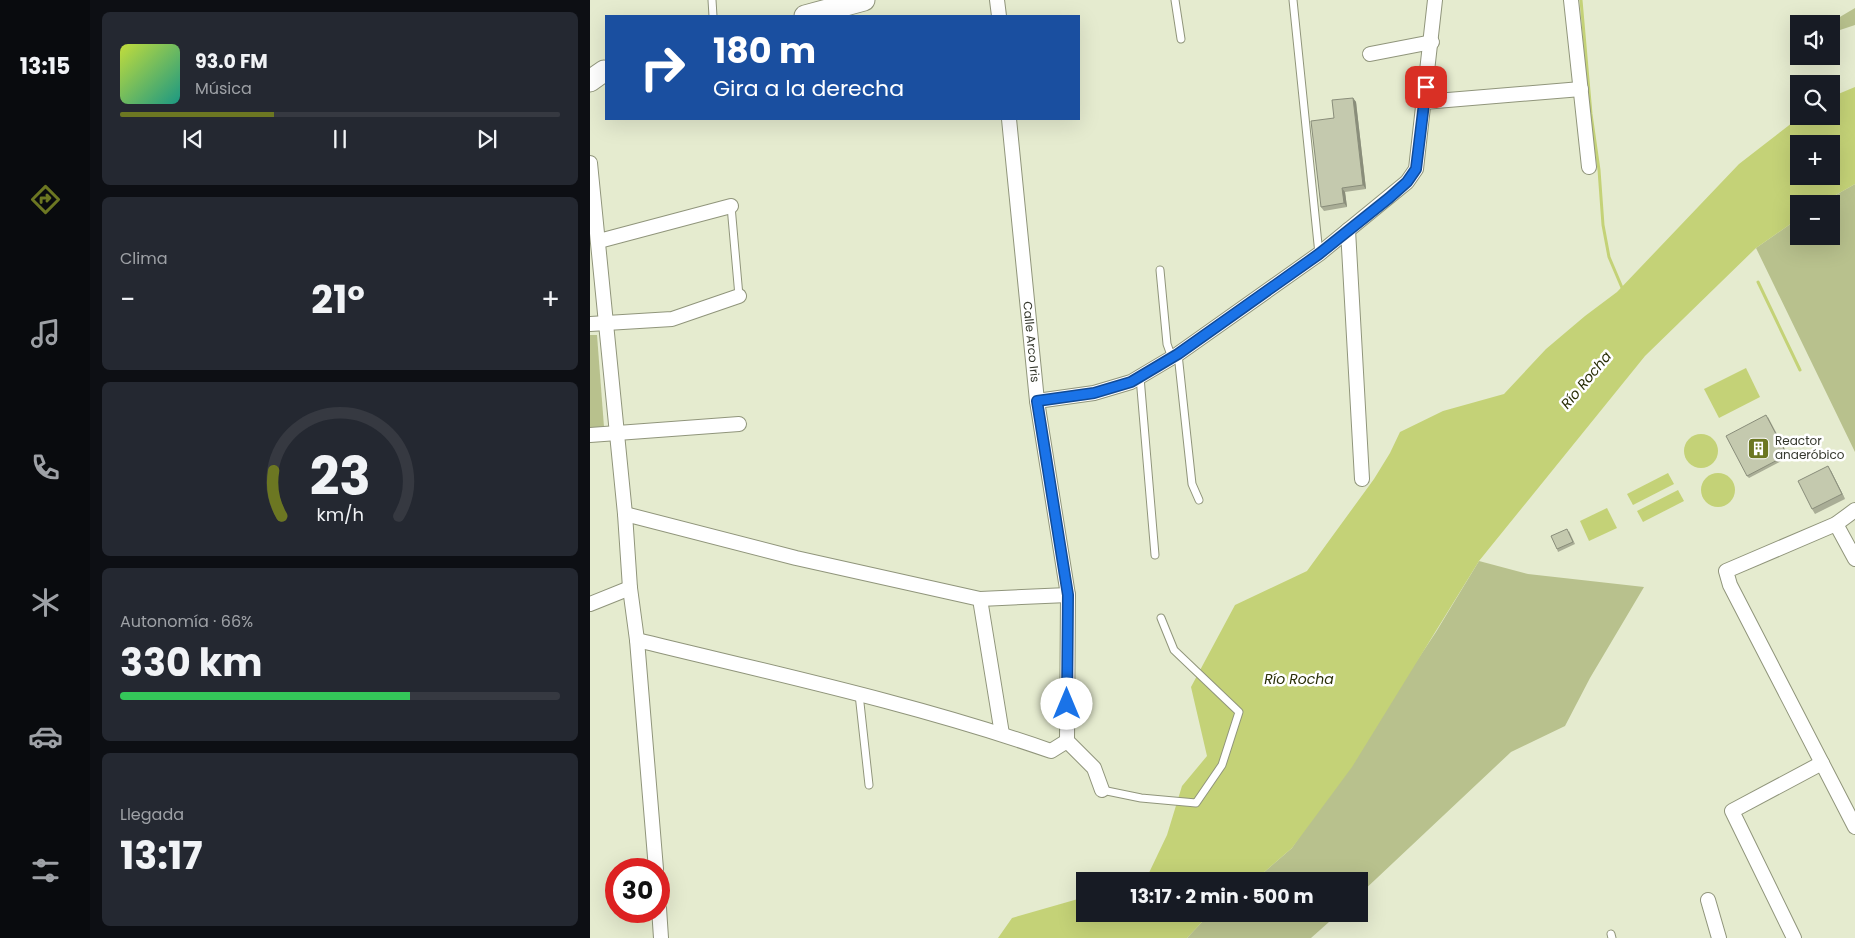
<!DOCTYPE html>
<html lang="es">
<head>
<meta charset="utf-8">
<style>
  :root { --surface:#171b24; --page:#242831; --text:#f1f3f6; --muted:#9ea1a6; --line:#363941; --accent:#6c7722 }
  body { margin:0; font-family:Poppins,sans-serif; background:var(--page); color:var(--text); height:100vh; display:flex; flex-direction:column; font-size:19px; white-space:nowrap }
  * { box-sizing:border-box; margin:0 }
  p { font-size:16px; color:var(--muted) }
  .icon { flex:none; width:28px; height:28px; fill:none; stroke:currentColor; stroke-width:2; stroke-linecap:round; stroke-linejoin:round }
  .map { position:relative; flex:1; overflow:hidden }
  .panel { display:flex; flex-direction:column; gap:12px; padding:12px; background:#0d0f14; width:500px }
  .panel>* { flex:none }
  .hud { position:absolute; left:15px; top:15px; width:475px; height:105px; border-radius:0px; box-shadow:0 5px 20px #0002; background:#1a4fa0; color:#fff; overflow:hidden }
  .fabs { position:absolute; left:1200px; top:15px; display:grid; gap:10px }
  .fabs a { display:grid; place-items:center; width:50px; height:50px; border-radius:0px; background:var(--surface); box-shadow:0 5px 20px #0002; font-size:25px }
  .speed { position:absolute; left:15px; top:858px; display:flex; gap:10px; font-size:25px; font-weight:700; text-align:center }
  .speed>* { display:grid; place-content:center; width:65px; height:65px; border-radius:50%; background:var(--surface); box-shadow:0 5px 20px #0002; line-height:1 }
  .speed .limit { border:8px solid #d22; background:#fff; color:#111 }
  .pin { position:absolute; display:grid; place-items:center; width:42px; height:42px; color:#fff; margin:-21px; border-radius:10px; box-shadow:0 2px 8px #0006 }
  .me { position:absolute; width:55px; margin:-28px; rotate:0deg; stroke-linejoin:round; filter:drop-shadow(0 0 4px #0008) }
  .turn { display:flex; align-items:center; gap:18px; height:105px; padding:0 25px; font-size:22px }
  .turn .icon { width:65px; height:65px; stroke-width:2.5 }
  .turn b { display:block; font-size:35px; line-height:42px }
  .big { font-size:38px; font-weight:700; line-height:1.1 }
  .panel .widget { flex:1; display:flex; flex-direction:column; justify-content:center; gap:8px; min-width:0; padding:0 18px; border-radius:8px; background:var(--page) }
  .panel .dial { align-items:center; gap:0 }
  .dial svg { height:130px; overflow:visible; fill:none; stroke:var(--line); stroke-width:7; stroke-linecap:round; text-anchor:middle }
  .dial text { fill:var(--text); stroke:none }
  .song { display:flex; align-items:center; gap:15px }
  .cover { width:60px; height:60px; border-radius:8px; background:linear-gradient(135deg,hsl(70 70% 55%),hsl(170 70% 35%)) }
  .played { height:5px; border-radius:2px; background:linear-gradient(90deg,var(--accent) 35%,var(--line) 35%) }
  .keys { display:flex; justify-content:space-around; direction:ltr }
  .heat { display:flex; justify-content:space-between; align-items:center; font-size:28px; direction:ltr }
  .charge { height:8px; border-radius:4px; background:linear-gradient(90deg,#34c759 66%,var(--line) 0) }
  .trip { position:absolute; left:486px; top:872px; width:292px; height:50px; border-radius:0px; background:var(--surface); box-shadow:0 5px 20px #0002; font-weight:700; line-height:50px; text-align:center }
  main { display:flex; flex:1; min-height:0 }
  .tabs { display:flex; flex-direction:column; width:90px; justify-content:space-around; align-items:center; background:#090b0e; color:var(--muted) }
  .tabs .icon { width:35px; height:35px }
  .tabs .on { color:var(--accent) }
  .tabs b { font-size:22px; color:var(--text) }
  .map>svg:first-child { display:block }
  .green { fill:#b8c18d }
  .water { fill:#c4d277; fill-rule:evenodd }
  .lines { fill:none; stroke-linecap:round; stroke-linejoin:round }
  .stream { stroke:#c4d277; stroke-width:3 }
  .lane-casing { stroke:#90957b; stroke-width:9 }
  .street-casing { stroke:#90957b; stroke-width:16 }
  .primary-casing { stroke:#90957b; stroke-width:23 }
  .lane { stroke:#fff; stroke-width:7 }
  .street { stroke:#fff; stroke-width:14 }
  .primary { stroke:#fff; stroke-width:21 }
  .wall { fill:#a9ad96 }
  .shaded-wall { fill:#898d7a }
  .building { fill:#c4c9ae; stroke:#898d7a }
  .route-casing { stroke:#114b97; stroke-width:12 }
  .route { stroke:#1a73e8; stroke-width:9 }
  .labels { text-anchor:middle; stroke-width:5; stroke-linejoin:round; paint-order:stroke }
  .street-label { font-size:12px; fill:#35382d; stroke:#fff }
  .poi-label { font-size:12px; fill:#35382d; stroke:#fff; text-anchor:start }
  .water-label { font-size:14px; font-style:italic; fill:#2a2f07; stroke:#fff }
</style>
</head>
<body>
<main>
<nav class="tabs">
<b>13:15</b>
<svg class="icon on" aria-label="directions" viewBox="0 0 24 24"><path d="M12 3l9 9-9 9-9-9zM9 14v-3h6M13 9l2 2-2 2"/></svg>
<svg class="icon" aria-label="music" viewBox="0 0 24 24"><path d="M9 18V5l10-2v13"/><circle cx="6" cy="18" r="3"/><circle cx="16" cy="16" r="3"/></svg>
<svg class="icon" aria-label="phone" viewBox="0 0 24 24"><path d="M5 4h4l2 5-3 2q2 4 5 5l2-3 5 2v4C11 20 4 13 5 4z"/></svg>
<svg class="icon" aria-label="climate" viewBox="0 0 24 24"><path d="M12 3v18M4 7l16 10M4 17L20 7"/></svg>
<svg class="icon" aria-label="car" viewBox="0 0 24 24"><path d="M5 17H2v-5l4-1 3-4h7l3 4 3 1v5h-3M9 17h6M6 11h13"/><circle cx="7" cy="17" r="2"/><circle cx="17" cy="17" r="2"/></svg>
<svg class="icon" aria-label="filters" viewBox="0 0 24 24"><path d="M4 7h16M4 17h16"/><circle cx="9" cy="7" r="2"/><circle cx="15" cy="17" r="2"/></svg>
</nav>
<section class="panel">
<div class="widget">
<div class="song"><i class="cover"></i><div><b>93.0 FM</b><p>Música</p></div></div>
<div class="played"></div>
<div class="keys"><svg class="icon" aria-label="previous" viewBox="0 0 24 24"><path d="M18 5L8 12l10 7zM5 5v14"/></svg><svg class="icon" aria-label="pause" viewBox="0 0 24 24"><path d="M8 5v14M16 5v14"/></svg><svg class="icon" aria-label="next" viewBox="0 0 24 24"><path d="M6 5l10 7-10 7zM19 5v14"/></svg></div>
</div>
<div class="widget"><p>Clima</p>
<div class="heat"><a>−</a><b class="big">21°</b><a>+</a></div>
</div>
<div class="widget dial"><svg viewBox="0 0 100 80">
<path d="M14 69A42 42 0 1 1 86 69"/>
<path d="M14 69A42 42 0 0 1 9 41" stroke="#6c7722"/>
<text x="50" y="56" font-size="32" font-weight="700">23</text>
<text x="50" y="72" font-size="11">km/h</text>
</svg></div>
<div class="widget"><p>Autonomía · 66%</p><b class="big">330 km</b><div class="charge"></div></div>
<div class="widget"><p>Llegada</p><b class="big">13:17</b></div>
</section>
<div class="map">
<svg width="1265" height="938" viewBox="0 0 1265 938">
  <rect width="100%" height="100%" fill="#e5ebcf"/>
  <g class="green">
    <path d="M1265 8V25L1241 33V24H1238Z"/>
    <path d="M1265 184V452L1166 248 1209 218V236H1241V204H1230Z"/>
    <path d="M0 335H7L14 427 0 428Z"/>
    <path d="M889 561 938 574 1054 587 1000 678 975 726 921 752 770 894V881H664L702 848 846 632Z"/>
    <path d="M622 914H748L721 938H597L613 921Z"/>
  </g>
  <g class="water">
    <path d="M1265 87V184L1230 204H1209V218L1166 248 1055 356 889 561 762 767 702 848 664 881H543L557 877 577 835 592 786 617 756 601 687 645 605 717 571 784 479 800 453 810 432 853 411 914 394 956 349 995 316 1027 292 1149 164 1211 116H1241V97ZM1209 144H1241V176H1209Z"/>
    <path d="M1156 368 1170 397 1129 418 1114 389Z"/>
    <circle cx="1111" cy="451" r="17"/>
    <circle cx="1128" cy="490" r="17"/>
    <path d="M1078 473 1084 484 1043 505 1037 494Z"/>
    <path d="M1088 490 1094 501 1053 522 1047 511Z"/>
    <path d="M1017 508 1027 528 999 541 990 521Z"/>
    <path d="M495 897V914H622L613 921 597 938H408L422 918Z"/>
  </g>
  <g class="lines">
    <g class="stream">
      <path d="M991 0 1001 114 1009 170 1013 225 1019 257 1033 290"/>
      <path d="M1168 282 1210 370"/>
    </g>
    <defs>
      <g id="lane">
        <path d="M122 0 123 16"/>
        <path d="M585 0 591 39"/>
        <path d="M703 0 729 254"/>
        <path d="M141 206 149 296"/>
        <path d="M570 270 577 344 582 358"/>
        <path d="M588 354 602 484 609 500"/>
        <path d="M550 377 565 555"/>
        <path d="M269 694 279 785"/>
        <path d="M512 790 551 798 606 803 632 765 649 712 584 650 571 618"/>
        <path d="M1021 934 1022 938"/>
      </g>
      <g id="street">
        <path d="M407 0 409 16"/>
        <path d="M981 0 999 167"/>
        <path d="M780 54 842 42"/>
        <path d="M834 102 991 89"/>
        <path id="s1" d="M419 119 447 401 478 595 477 741 504 768 512 790"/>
        <path d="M0 163 35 514 40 588 47 640 66 869"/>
        <path d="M758 230 772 479"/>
        <path d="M9 241 141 206"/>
        <path d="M0 324 82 319 149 296"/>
        <path d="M447 401 504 393 541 382 588 354 729 254 817 182 826 169 845 0"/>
        <path d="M0 435 149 424"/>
        <path d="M1265 510 1246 524 1136 571 1140 585 1265 827"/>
        <path d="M35 514 206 558 390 599 478 595"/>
        <path d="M1246 524 1265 559"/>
        <path d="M390 599 412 734"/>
        <path d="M0 604 40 588"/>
        <path d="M47 640C186 674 326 704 461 751L477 741"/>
        <path d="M1118 900 1129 938"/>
        <path d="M69 908 71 938"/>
        <path d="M1204 938 1142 811 1232 763"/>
      </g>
      <g id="primary">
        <path d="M215 16 274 0"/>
        <path d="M0 81 14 71"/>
      </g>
    </defs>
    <use href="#lane" class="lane-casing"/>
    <use href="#street" class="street-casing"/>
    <use href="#primary" class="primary-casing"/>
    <use href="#lane" class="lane"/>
    <use href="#street" class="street"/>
    <use href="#primary" class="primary"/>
  </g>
  <g class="wall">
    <path d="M763 98 766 102 776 189 755 192 757 207 734 211 731 207Z"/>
    <path d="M1178 417 1199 457 1159 478 1157 476Z"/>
    <path d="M1241 471 1255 499 1225 514 1222 509Z"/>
    <path d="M979 531 985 544 968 552 967 549Z"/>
  </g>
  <g class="shaded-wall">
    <path d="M763 98 766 102 776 189 773 185Z"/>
    <path d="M752 188 755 192 757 207 754 203Z"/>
    <path d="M1238 466 1241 471 1255 499 1252 494Z"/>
  </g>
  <g class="building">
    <path d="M763 98 773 185 752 188 754 203 731 207 721 121 744 118 742 100Z"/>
    <path d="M1176 415 1197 455 1157 476 1136 436Z"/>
    <path d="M1238 466 1252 494 1222 509 1208 481Z"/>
    <path d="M977 529 983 542 967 549 961 536Z"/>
  </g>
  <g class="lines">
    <defs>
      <path id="route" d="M477 704 478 595 447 401 504 393 541 382 588 354 729 254 799 198 817 182 826 169 836 87"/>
    </defs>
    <use href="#route" class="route-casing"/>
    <use href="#route" class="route"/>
  </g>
  <defs>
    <symbol id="building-square" viewBox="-11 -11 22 22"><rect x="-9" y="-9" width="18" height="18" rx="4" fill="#6c7722" stroke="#fff"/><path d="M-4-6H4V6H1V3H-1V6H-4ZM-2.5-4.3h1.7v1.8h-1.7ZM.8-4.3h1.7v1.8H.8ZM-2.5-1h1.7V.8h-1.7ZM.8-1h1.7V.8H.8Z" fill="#fff"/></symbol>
  </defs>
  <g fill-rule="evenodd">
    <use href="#building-square" x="1156" y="436" width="25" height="25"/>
  </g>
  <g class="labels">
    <g class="street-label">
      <text dy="4" stroke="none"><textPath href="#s1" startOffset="224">Calle Arco Iris</textPath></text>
    </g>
    <g class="poi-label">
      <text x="1185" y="445">Reactor<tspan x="1185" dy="14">anaeróbico</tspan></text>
    </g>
    <g class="water-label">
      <text transform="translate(996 380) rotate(-50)" y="5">Río Rocha</text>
      <text x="709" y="684">Río Rocha</text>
    </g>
  </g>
</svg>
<div class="fabs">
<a><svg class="icon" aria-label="sound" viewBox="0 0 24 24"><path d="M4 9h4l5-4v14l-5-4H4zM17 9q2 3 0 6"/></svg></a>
<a><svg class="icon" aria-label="search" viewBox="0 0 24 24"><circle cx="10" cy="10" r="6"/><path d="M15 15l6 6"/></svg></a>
<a>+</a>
<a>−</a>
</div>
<div class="speed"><div class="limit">30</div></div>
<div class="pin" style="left:836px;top:87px;background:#d93025"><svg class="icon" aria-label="arrive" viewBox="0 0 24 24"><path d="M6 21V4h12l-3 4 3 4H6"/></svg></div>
<svg class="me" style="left:477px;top:704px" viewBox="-20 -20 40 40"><circle r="19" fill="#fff"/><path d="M0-13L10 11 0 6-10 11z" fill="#1a73e8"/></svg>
<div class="trip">13:17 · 2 min · 500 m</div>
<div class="hud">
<div class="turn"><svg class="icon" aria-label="right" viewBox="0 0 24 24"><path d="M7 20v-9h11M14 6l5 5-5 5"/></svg><div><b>180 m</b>Gira a la derecha</div></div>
</div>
</div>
</main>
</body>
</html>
